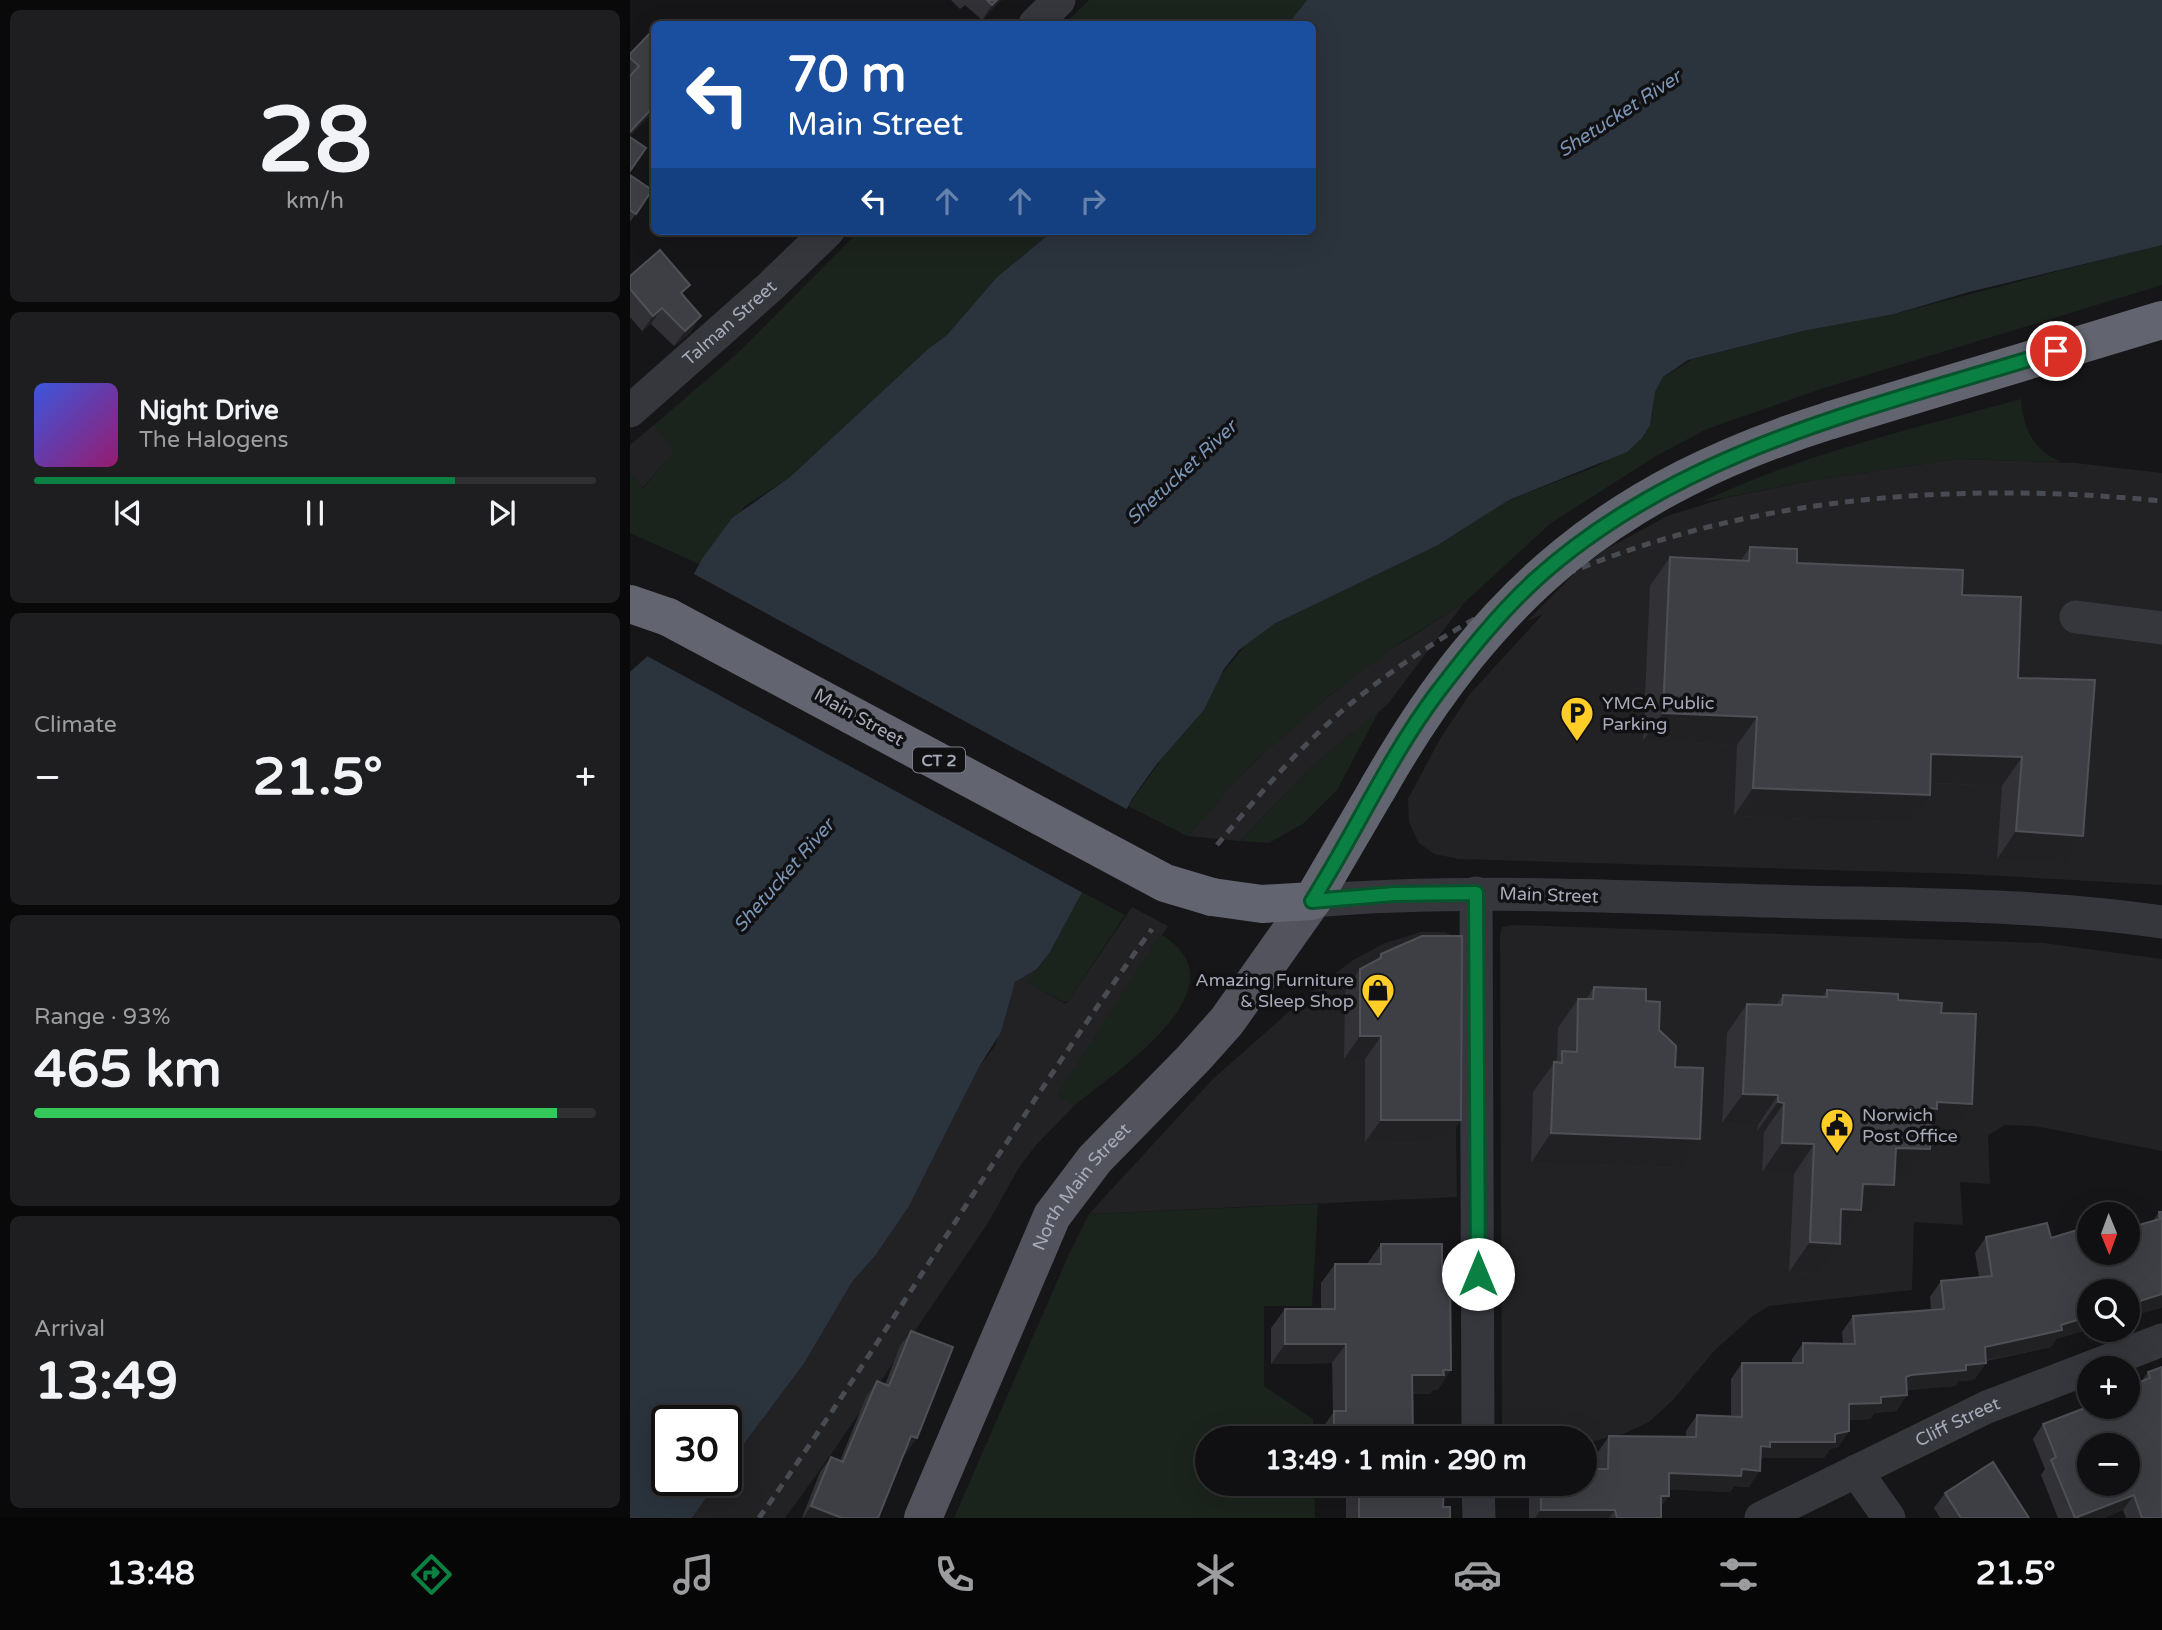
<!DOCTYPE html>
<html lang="en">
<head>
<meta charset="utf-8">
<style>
  :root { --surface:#101012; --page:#1e1e20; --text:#f1f3f6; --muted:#9c9d9f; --line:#303032; --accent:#0b8043 }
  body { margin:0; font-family:"Varela Round",sans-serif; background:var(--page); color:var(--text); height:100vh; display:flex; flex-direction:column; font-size:26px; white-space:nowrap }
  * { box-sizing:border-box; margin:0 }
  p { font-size:23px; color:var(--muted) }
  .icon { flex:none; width:38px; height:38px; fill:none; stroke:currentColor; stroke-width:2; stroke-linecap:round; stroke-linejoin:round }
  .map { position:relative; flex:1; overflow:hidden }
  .panel { display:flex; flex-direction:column; gap:10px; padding:10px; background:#09090a; width:630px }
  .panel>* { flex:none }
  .guide { position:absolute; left:21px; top:21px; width:665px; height:214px; border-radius:10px; box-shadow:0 7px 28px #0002,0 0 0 2px var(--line); background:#1a4fa0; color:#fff; overflow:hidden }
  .needle { width:46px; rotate:179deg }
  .fabs { position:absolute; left:1447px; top:1202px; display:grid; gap:14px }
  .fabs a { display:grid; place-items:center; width:63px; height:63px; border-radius:50%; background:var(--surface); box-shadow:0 7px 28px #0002,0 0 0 2px var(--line); font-size:35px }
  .speed { position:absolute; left:21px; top:1405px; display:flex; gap:14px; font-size:35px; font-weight:700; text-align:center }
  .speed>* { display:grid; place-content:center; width:91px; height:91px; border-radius:50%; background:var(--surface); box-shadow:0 7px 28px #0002,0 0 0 2px var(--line); line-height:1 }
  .speed .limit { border:4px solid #111; border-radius:10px; background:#fff; color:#111 }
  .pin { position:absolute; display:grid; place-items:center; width:60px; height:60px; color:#fff; margin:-30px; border:4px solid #fff; border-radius:50%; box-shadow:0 2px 7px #0007 }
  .me { position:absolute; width:77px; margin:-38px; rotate:0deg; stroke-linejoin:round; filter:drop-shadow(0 0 5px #0008) }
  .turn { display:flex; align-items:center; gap:24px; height:147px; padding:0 21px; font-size:32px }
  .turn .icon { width:91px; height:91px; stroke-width:2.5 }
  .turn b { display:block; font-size:49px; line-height:60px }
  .lanes { display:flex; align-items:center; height:66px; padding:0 21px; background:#0003; justify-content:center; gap:35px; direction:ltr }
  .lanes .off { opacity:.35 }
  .big { font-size:52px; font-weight:700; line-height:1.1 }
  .panel .tile { flex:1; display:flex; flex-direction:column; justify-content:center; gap:10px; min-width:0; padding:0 24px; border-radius:10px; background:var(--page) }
  .panel .dial { align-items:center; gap:0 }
  .dial b { font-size:91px; line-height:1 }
  .song { display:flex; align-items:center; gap:21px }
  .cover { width:84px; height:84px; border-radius:10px; background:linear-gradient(135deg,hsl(230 70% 55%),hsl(320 70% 35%)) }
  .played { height:7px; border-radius:4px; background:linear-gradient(90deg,var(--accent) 75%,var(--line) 75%) }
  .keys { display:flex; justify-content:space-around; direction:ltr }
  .heat { display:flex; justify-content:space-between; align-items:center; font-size:38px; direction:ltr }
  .charge { height:10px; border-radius:5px; background:linear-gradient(90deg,#34c759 93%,var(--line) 0) }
  .trip { position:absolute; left:565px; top:1426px; width:402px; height:70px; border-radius:35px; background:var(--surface); box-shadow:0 7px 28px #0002,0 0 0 2px var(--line); font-weight:700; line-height:70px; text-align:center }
  .menu { display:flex; height:112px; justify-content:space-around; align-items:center; background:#060607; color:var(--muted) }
  .menu .icon { width:49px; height:49px }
  .menu .current { color:var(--accent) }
  .menu b { font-size:32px; color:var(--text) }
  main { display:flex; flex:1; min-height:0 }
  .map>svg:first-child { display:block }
  .built { fill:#222225 }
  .green { fill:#1b231d }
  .water { fill:#2b333d }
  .pier { fill:#161618 }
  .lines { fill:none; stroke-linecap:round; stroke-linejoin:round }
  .minor { stroke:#36373d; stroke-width:33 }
  .major { stroke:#52535d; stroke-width:38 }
  .highway { stroke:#62646f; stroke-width:38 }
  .rail { stroke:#494b52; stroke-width:5; stroke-dasharray:9 7; stroke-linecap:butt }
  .highway-bridge { stroke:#62646f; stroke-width:38 }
  .wall { fill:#323236 }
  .shaded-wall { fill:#212124 }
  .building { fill:#3e3f44; stroke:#4f5056; stroke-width:2; fill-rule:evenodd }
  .route-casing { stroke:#07532c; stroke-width:18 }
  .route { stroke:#0b8043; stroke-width:12 }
  .labels { text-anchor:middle; stroke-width:7; stroke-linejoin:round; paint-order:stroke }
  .shield { fill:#111113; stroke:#7a7c87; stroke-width:2 }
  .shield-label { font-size:16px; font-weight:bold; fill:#a7aab9 }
  .street-label { font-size:18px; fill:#a7aab9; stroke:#111113 }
  .poi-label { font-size:18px; fill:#a7aab9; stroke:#111113; text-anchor:start }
  .water-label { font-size:19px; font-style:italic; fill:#7b95b6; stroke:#111113 }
</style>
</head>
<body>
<main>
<section class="panel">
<div class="tile dial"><b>28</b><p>km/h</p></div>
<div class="tile">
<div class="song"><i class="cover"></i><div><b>Night Drive</b><p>The Halogens</p></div></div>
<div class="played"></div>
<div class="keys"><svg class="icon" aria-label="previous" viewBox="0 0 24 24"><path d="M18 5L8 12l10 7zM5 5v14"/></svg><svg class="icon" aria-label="pause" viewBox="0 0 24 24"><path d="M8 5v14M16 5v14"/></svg><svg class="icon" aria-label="next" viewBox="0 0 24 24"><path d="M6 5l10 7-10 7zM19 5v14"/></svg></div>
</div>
<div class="tile"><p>Climate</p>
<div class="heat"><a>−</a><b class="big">21.5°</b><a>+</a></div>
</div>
<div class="tile"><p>Range · 93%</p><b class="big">465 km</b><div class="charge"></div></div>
<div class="tile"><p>Arrival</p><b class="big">13:49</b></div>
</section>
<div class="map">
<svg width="1532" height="1518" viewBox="0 0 1532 1518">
  <rect width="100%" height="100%" fill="#161618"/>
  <g class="built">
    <path d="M24 425 45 451 12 488 0 473V445Z"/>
    <path d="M1327 459 1445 463 1532 473V885L1336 874 829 859 804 854 788 842 779 822 778 799 810 739 839 695 913 614 896 622 949 569 975 550 1037 516 1095 498 1184 480Z"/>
    <path d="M834 603 757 705 682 766 610 841 557 836 608 778 673 717 743 661Z"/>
    <path d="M502 907 538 926 428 1094 444 1106 406 1145 388 1169 358 1223 200 1456 155 1518H62L88 1481 96 1480V1468L175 1362 222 1282 245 1256 278 1208 349 1067 365 1046 385 982 407 969 398 983 436 1004Z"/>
    <path d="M883 925 1413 943 1532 959V1151L1405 1126 1375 1125 1358 1135 1360 1184 1330 1182 1333 1225 1284 1222 1282 1290 1139 1306 1123 1316 1085 1350 1043 1400 1019 1422 993 1434 956 1443V1438H872L870 936 872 927Z"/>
    <path d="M791 932H815L823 936 827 1197 459 1214 583 1079 680 993 723 960 755 943Z"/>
  </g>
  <g class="green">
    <path d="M459 0H677L658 24H435Z"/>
    <path d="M229 231H423L366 278 317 335 298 349 160 477 115 506 69 564 0 533V473L13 488 44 451 24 425 110 351Z"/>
    <path d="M1532 244V285L1191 389 1077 429 1026 456 921 523 834 603 773 641 701 694 620 766 557 836 498 806 533 757 574 710 591 675 617 643 638 627 813 542 879 500 970 465 1022 416 1024 393 1032 378 1063 359 1173 331 1268 313Z"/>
    <path d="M1391 399C1393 428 1403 450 1431 462L1327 459 1184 480 1072 502C1173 453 1283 429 1391 399Z"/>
    <path d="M749 711 707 790 674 823 639 843 610 841 682 766Z"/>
    <path d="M452 892 495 915 438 1001 434 1002 397 983 420 952Z"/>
    <path d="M530 934C619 986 487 1070 444 1106L427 1095Z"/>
    <path d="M688 1204 682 1306H634V1386L683 1419V1438H578V1484H684L685 1518H324L439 1254 459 1214Z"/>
  </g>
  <path class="water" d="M677 0H1532V245L1339 292 1264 314 1173 331 1058 360 1033 377 1025 392 1020 425 1012 438 997 452 879 500 808 545 644 624 609 650 594 669 574 710 526 765 502 799 420 952 407 969 385 982 371 1032 349 1067 278 1208 245 1256 222 1282 175 1362 96 1468V1421H37V1480L88 1481 62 1518H0V672L20 654 72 559 102 518 160 477 298 349 317 335 366 278 423 231H682V24H658Z"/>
  <path class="pier" d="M62 573 500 811 455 894 17 656Z"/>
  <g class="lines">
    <g class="minor">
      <path d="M405 24 429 0"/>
      <path id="s1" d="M0 411 141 286 198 231"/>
      <path d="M1446 617 1532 628"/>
      <path d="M846 893 848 1438"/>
      <path d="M682 901C835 888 988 897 1142 901 1271 905 1403 903 1532 922"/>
      <path d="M1226 1471 1259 1518"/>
      <path d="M848 1484 849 1518"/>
      <path id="s2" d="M1131 1518 1357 1407 1532 1340"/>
    </g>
    <path class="major" id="s3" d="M293 1518 422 1216 465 1159 564 1058 597 1021 682 901"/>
    <g class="highway">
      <path d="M1201 420 1532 320"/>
      <path d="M0 604 38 617"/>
      <path d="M582 897 632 904 682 901 748 788"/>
    </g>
    <g class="rail">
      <path d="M587 845C631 792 676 739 730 696 961 513 1247 473 1532 501"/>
      <path d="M129 1518C265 1325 384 1120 522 929"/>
    </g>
    <g class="highway-bridge">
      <path d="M38 617 535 883 582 897"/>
      <path d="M748 788C860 591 985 488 1201 420"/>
    </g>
  </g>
  <g class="wall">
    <path d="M321 0H371L352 20 335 5 330 9Z"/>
    <path d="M24 29V111L0 136V54Z"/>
    <path d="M0 175 22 190 0 222Z"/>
    <path d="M0 276 53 295 61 332 44 346 21 324 12 331 0 317Z"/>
    <path d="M1120 547 1167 563 1332 595 1388 678 1433 864 1367 859 1372 786 1300 783 1280 823 1104 816 1107 745 1013 741 1020 586 1040 557 1111 560Z"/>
    <path d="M751 954 816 1143 735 1142V1059H714L715 992 730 969 747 960Z"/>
    <path d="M964 987 1016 1001 1029 1030 1045 1067 1050 1168 901 1163 903 1092 927 1059 928 1028 948 999H956Z"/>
    <path d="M1197 990 1268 1000 1311 1013 1322 1133 1301 1132 1279 1178H1265L1244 1214H1229L1211 1239H1210V1244L1189 1273 1159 1272 1164 1174 1132 1172 1134 1132 1127 1131 1128 1125 1092 1123 1097 1033 1117 1004 1146 1005 1153 995 1192 997Z"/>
    <path d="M1529 1212H1532L1529 1308 1426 1339 1421 1347 1356 1361V1363L1344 1380 1328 1381 1325 1386 1277 1390V1395L1266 1411 1244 1413 1240 1419 1219 1420V1431L1208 1447 1200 1449 1194 1458H1132L1119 1487 1104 1486 1100 1492 1039 1489 1031 1507V1518H899V1485L900 1484H956L967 1469 968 1452 979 1436 1056 1437V1431L1067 1415 1101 1416V1379L1112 1363H1162V1359L1173 1343 1213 1344 1212 1332 1223 1316 1301 1310 1300 1297 1311 1281 1349 1277 1345 1253 1356 1237 1421 1238 1460 1253 1523 1221Z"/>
    <path d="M751 1244 808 1390H803L800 1394H783V1435L807 1438H690L691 1430 703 1413 702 1363 641 1364V1328L655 1309H691V1283L705 1264H737Z"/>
    <path d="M281 1331 276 1454 274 1453 248 1518H172L190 1472 201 1457 210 1461 236 1397 247 1381 255 1385 270 1346Z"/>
    <path d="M1532 1367V1518H1496L1493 1510 1474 1518H1428L1411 1475 1415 1469 1403 1439 1413 1424 1498 1407 1511 1382 1518 1372Z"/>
    <path d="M716 1484H814L813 1507 820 1518H716Z"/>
    <path d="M1315 1493 1399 1518H1310L1304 1508Z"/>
  </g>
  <g class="shaded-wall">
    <path d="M367 0H371L352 20 362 5Z"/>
    <path d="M24 106V111L0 136V132Z"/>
    <path d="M32 308 21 324 12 331 23 316Z"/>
    <path d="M71 316 61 332 44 346 55 331Z"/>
    <path d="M1033 713 1127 717 1107 745 1013 741Z"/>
    <path d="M1301 754 1392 757 1372 786 1282 782Z"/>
    <path d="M1123 788 1300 795 1280 823 1104 816Z"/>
    <path d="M1386 831 1453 836 1433 864 1367 859Z"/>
    <path d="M730 1036H751L735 1059H714Z"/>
    <path d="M1113 1094 1148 1095 1128 1125 1092 1123Z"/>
    <path d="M1148 1102 1154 1103 1134 1132 1127 1131Z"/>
    <path d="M1307 1102 1342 1104 1322 1133 1291 1131 1281 1137Z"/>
    <path d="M751 1120H831L816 1143 735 1142Z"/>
    <path d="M921 1133 1070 1139 1050 1168 901 1163Z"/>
    <path d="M1152 1143 1184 1144 1164 1174 1132 1172Z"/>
    <path d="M1266 1148 1300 1149 1279 1178 1246 1177Z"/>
    <path d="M1233 1184 1264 1185 1244 1214H1229L1211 1239 1191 1238 1211 1209Z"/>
    <path d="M1180 1242 1210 1244 1189 1273 1159 1272Z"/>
    <path d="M1532 1294V1308L1498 1317V1305Z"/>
    <path d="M1460 1316V1329L1426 1339 1421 1347 1343 1363 1355 1347Z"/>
    <path d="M655 1344H716L702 1363 641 1364Z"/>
    <path d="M1356 1363 1344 1380 1328 1381 1325 1386 1270 1391 1276 1377 1281 1375 1336 1365Z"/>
    <path d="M813 1370H821L808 1390H803L800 1394H769L782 1375Z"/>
    <path d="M1277 1395 1266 1411 1244 1413 1240 1419 1208 1421 1219 1404 1251 1397Z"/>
    <path d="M1219 1431 1208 1447 1200 1449 1194 1458H1132L1129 1463 1131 1446 1140 1442 1205 1434Z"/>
    <path d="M281 1436 287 1438 276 1454 270 1451Z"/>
    <path d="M1112 1469 1130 1471 1119 1487 1104 1486 1100 1492 1028 1489 1039 1473Z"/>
    <path d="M1504 1495 1493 1510 1474 1518H1446Z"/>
    <path d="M1031 1496H1039L1027 1513Z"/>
    <path d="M181 1506 212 1518H173Z"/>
    <path d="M911 1510H985L979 1518H905Z"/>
  </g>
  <g class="building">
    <path d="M357 0H367L362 5Z"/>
    <path d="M24 29V106L0 132V76L9 66 0 58V54Z"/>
    <path d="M0 137 16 148 0 171Z"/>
    <path d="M0 175 22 190 6 214 0 210Z"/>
    <path d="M30 250 60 285 51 293 71 316 55 331 32 308 23 316 0 289V276Z"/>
    <path d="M1120 547 1167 549V563L1333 570 1332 595 1391 597 1388 678 1465 680 1453 836 1386 831 1392 757 1301 754 1300 795 1123 788 1127 717 1033 713 1040 557 1119 561Z"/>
    <path d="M792 936H832L831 1120H751V1036H730V969L751 958V954Z"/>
    <path d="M964 987 1016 989V1001L1030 1002 1029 1030 1046 1046 1045 1067 1073 1068 1070 1139 921 1133 924 1062 932 1063V1051L947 1052 948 999H963Z"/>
    <path d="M1197 990 1268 994V1000L1312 1003 1311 1013 1346 1014 1342 1104 1307 1102V1109L1302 1108 1300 1149 1266 1148 1264 1185 1233 1184 1231 1210 1211 1209 1210 1244 1180 1242 1184 1144 1152 1143 1154 1103 1148 1102V1095L1113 1094 1117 1004 1152 1005 1153 995 1197 997Z"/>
    <path d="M1529 1212H1532V1294L1498 1305V1292H1460V1316L1431 1325 1432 1330 1355 1347 1356 1363 1336 1365V1370L1281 1375 1276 1377 1277 1395 1251 1397V1403L1219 1404V1431L1205 1434V1442H1140V1447L1131 1446 1130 1471 1112 1469 1111 1476 1039 1473V1496H1031V1518H987L985 1510H911V1484H956V1469H978L979 1436 1066 1437 1067 1415 1112 1417V1363H1173V1343L1225 1344 1223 1316 1314 1309 1311 1281 1362 1276 1356 1237 1417 1223 1421 1238 1460 1226V1253H1498V1228L1530 1219Z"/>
    <path d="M751 1244H812V1273H820L821 1370H813L814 1375H782L783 1435H807V1438H704V1411H716V1344H655V1309H705V1264H751Z"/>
    <path d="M281 1331 323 1347 287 1438 281 1436 248 1518H212L181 1506 201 1457 213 1462 247 1381 259 1386Z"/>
    <path d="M1532 1367V1518H1512L1504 1495 1445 1518 1421 1460 1426 1457 1413 1424 1460 1406V1407H1498V1387L1520 1378 1518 1372ZM1460 1446H1498V1484H1460Z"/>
    <path d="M1363 1462 1399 1518H1331L1315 1493Z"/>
    <path d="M729 1484H814L813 1507H820V1518H729Z"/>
  </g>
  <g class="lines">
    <defs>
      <path id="route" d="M848 1274 846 893 764 894 682 901C725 833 759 757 807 693 837 654 868 614 904 581 1048 449 1245 407 1426 351"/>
    </defs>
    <use href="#route" class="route-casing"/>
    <use href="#route" class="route"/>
  </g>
  <defs>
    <symbol id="parking-pin" viewBox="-11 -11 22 30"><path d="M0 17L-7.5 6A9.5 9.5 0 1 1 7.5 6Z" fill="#ffcd27" stroke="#111113"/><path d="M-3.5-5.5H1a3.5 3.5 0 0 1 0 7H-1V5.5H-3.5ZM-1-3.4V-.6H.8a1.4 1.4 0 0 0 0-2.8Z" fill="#111"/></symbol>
    <symbol id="shop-pin" viewBox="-11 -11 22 30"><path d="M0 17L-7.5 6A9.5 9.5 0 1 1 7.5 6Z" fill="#ffcd27" stroke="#111113"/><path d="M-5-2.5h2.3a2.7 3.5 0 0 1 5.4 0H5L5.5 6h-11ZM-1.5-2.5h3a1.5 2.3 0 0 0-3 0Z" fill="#111"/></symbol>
    <symbol id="civic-pin" viewBox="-11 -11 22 30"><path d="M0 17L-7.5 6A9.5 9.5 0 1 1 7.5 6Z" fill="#ffcd27" stroke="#111113"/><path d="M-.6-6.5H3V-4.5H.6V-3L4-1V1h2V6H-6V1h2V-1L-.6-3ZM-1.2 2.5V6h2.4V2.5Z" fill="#111"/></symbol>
  </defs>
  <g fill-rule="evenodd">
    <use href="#parking-pin" x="928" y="694" width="38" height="52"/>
    <use href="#shop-pin" x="729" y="971" width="38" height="52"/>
    <use href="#civic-pin" x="1188" y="1106" width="38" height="52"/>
  </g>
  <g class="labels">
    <rect class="shield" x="283" y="747.5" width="52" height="25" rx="5"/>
    <g class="shield-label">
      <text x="309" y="766">CT 2</text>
    </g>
    <g class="street-label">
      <text dy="6" stroke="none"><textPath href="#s1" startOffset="133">Talman Street</textPath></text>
      <text transform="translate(229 717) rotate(29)" y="6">Main Street</text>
      <text transform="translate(919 895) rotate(2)" y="6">Main Street</text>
      <text dy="6" stroke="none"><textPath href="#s3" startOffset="369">North Main Street</textPath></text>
      <text dy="6" stroke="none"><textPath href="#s2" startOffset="219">Cliff Street</textPath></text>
    </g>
    <g class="poi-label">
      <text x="972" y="709">YMCA Public<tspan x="972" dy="21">Parking</tspan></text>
      <text x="724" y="986" text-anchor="end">Amazing Furniture<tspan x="724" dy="21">&amp; Sleep Shop</tspan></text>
      <text x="1232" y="1121">Norwich<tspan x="1232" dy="21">Post Office</tspan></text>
    </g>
    <g class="water-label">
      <text transform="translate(989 113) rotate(-33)" y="7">Shetucket River</text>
      <text transform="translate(551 472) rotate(-43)" y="7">Shetucket River</text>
      <text transform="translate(153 875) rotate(-49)" y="7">Shetucket River</text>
    </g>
  </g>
</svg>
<div class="fabs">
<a><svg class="needle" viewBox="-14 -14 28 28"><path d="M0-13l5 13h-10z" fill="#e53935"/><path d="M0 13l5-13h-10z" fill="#9c9d9f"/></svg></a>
<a><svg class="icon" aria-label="search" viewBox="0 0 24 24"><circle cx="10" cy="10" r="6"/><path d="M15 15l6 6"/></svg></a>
<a>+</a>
<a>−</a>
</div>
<div class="speed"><div class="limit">30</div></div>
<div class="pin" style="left:1426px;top:351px;background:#d93025"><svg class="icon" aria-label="arrive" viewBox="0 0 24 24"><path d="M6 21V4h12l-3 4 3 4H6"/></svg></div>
<svg class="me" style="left:848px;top:1274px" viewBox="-20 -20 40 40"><circle r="19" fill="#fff"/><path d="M0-13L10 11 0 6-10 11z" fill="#0b8043"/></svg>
<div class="trip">13:49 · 1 min · 290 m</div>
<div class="guide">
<div class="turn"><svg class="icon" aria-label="left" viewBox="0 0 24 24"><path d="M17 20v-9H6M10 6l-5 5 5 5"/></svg><div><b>70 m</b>Main Street</div></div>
<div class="lanes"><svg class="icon" aria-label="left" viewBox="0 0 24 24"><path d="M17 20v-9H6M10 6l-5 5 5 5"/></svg><svg class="icon off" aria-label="ahead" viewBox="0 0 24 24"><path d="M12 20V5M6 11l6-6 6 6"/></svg><svg class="icon off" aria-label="ahead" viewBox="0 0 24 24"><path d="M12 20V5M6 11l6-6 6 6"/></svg><svg class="icon off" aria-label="right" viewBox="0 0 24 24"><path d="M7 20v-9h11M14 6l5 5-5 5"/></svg></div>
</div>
</div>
</main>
<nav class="menu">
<b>13:48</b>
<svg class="icon current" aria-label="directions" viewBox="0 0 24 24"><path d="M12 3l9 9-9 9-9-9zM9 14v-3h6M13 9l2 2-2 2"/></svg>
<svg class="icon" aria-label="music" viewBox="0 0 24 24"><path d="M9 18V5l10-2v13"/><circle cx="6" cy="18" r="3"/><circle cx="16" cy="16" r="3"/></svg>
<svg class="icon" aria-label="phone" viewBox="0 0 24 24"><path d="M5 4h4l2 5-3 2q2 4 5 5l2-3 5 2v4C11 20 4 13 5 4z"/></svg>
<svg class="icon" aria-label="climate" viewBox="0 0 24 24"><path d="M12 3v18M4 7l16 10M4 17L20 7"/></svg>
<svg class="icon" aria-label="car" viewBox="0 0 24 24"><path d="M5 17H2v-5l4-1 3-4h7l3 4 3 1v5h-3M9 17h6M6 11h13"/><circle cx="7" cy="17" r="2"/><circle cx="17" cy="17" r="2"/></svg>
<svg class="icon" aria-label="filters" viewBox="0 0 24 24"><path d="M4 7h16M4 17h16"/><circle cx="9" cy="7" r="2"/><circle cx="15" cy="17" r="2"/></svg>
<b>21.5°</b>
</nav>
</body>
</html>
